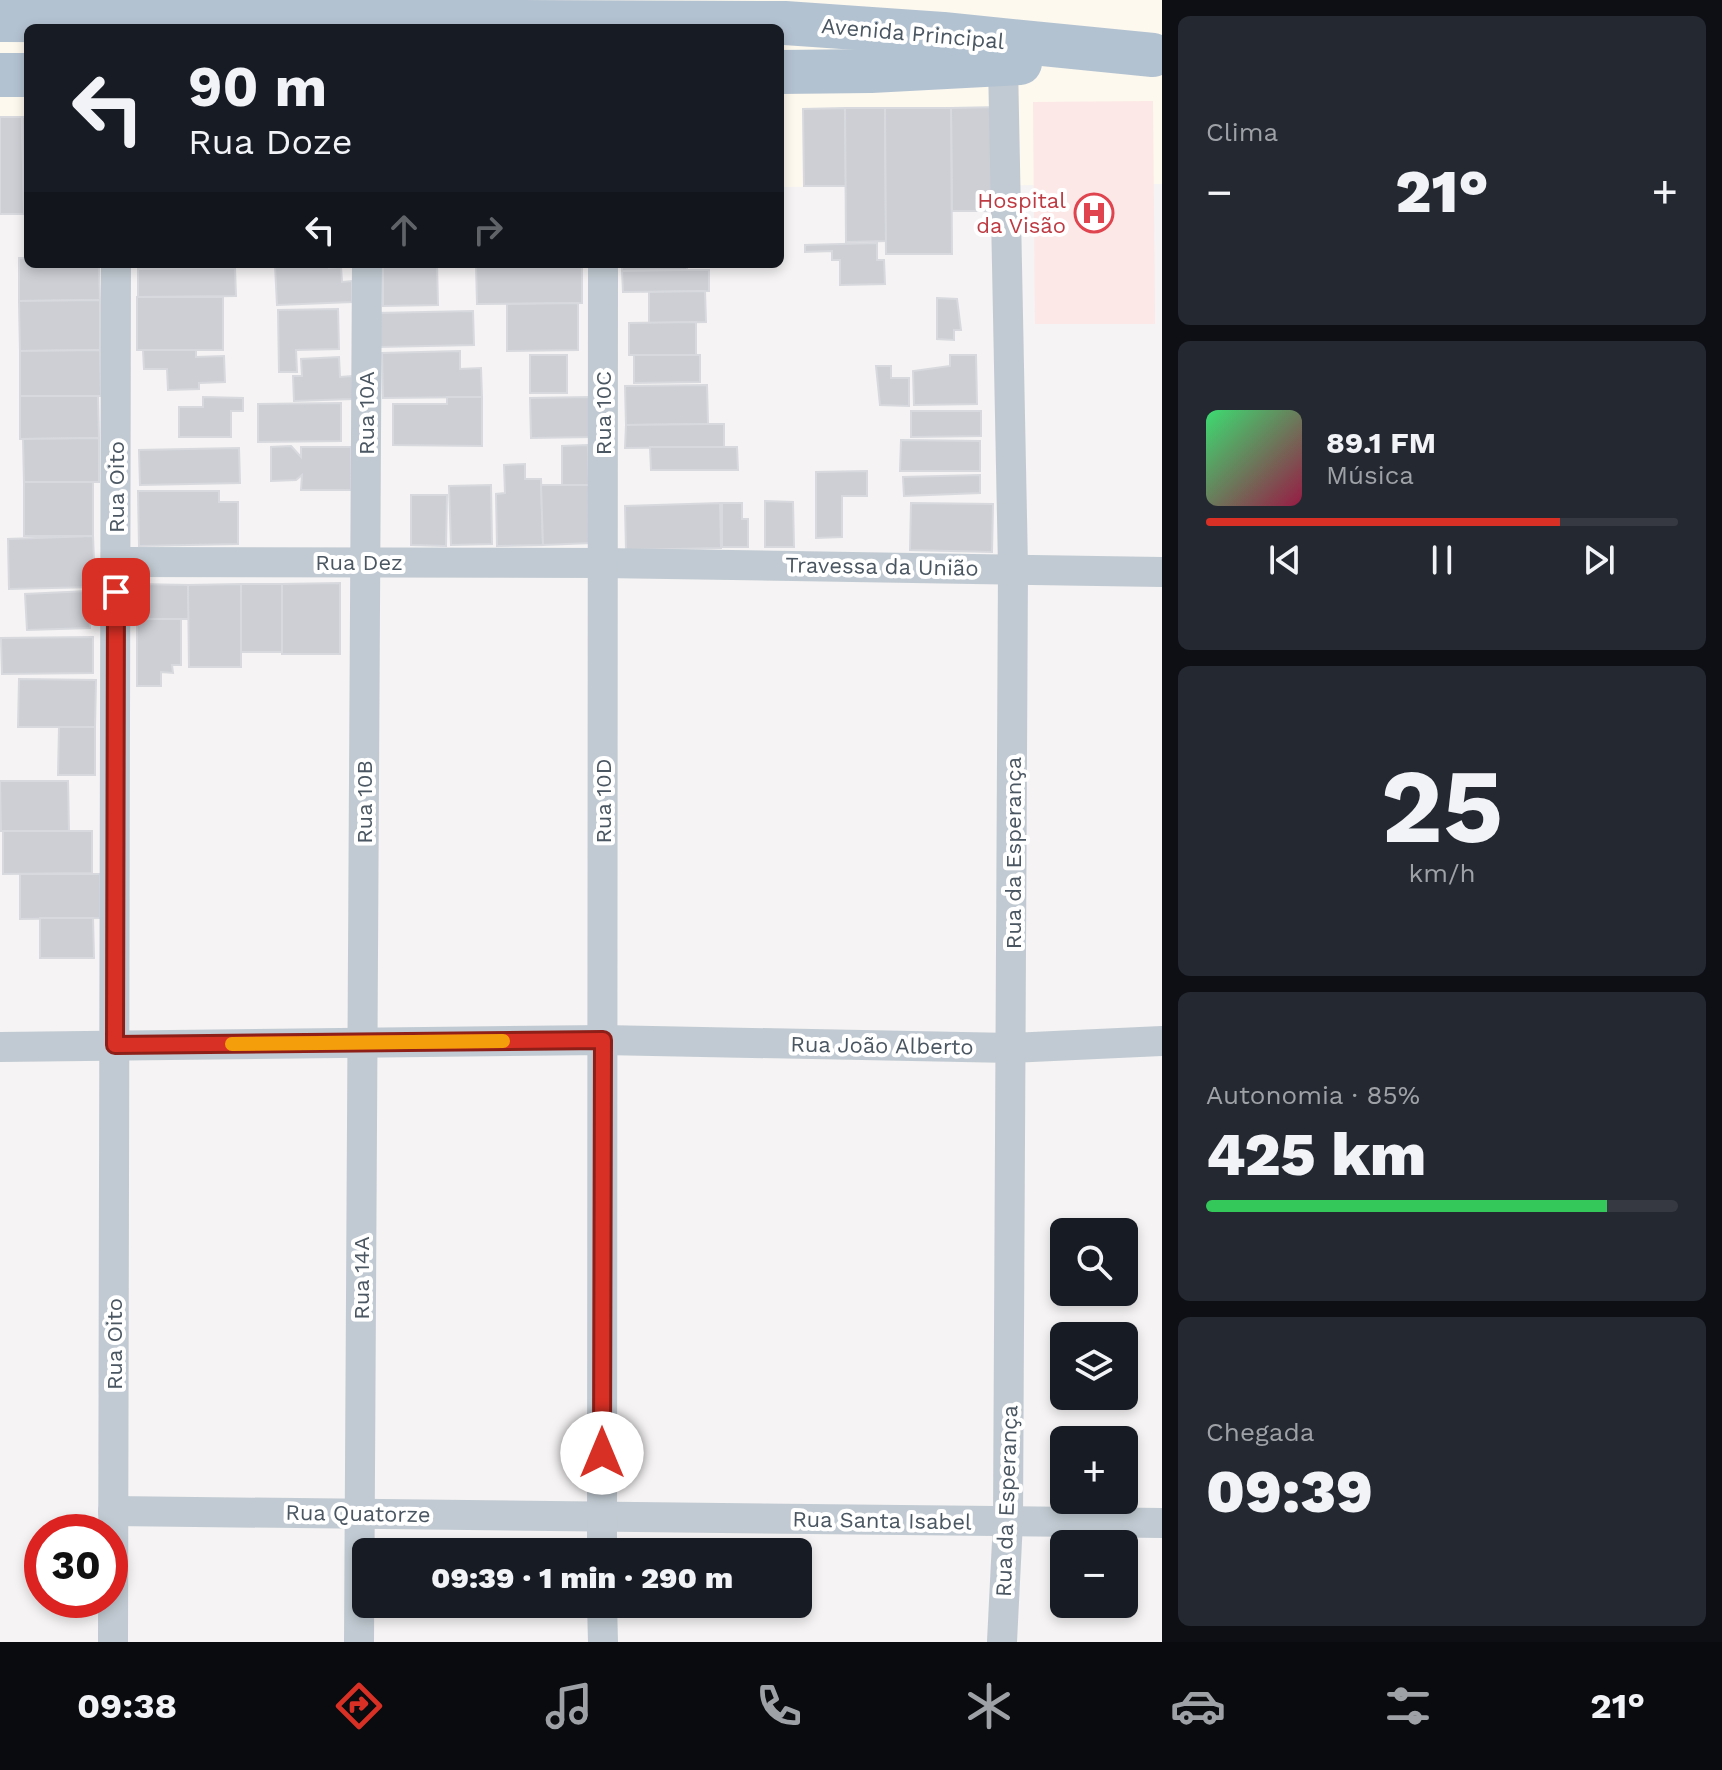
<!DOCTYPE html>
<html lang="pt">
<head>
<meta charset="utf-8">
<style>
  :root { --surface:#171b24; --page:#242831; --text:#f1f3f6; --muted:#9ea1a6; --line:#363941; --accent:#d93025 }
  body { margin:0; font-family:"Work Sans",sans-serif; background:var(--page); color:var(--text); height:100vh; display:flex; flex-direction:column; font-size:30px; white-space:nowrap }
  * { box-sizing:border-box; margin:0 }
  p { font-size:26px; color:var(--muted) }
  .icon { flex:none; width:44px; height:44px; fill:none; stroke:currentColor; stroke-width:2; stroke-linecap:round; stroke-linejoin:round }
  .map { position:relative; flex:1; overflow:hidden }
  .details { display:flex; flex-direction:column; gap:16px; padding:16px; background:#0d0f14; width:560px }
  .details>* { flex:none }
  .guide { position:absolute; left:24px; top:24px; width:760px; height:244px; border-radius:12px; box-shadow:0 4px 12px #0003; background:#171b24; color:var(--text); overflow:hidden }
  .controls { position:absolute; left:1050px; top:1218px; display:grid; gap:16px }
  .controls a { display:grid; place-items:center; width:88px; height:88px; border-radius:12px; background:var(--surface); box-shadow:0 4px 12px #0003; font-size:40px }
  .speed { position:absolute; left:24px; top:1514px; display:flex; gap:16px; font-size:40px; font-weight:700; text-align:center }
  .speed>* { display:grid; place-content:center; width:104px; height:104px; border-radius:50%; background:var(--surface); box-shadow:0 4px 12px #0003; line-height:1 }
  .speed .limit { border:12px solid #d22; background:#fff; color:#111 }
  .pin { position:absolute; display:grid; place-items:center; width:68px; height:68px; color:#fff; margin:-34px; border-radius:16px; box-shadow:0 4px 12px #0006 }
  .me { position:absolute; width:88px; margin:-44px; rotate:0deg; stroke-linejoin:round; filter:drop-shadow(0 0 6px #0008) }
  .turn { display:flex; align-items:center; gap:28px; height:168px; padding:0 32px; font-size:36px }
  .turn .icon { width:104px; height:104px; stroke-width:2.5 }
  .turn b { display:block; font-size:56px; line-height:68px }
  .lanes { display:flex; align-items:center; height:76px; padding:0 32px; background:#0003; justify-content:center; gap:40px; direction:ltr }
  .lanes .off { opacity:.35 }
  .big { font-size:60px; font-weight:800; line-height:1.1 }
  .details .card { flex:1; display:flex; flex-direction:column; justify-content:center; gap:12px; min-width:0; padding:0 28px; border-radius:12px; background:var(--page) }
  .details .dial { align-items:center; gap:0 }
  .dial b { font-size:104px; line-height:1 }
  .song { display:flex; align-items:center; gap:24px }
  .cover { width:96px; height:96px; border-radius:12px; background:linear-gradient(135deg,hsl(140 70% 55%),hsl(340 70% 35%)) }
  .played { height:8px; border-radius:4px; background:linear-gradient(90deg,var(--accent) 75%,var(--line) 75%) }
  .keys { display:flex; justify-content:space-around; direction:ltr }
  .heat { display:flex; justify-content:space-between; align-items:center; font-size:44px; direction:ltr }
  .charge { height:12px; border-radius:6px; background:linear-gradient(90deg,#34c759 85%,var(--line) 0) }
  .trip { position:absolute; left:352px; top:1538px; width:460px; height:80px; border-radius:12px; background:var(--surface); box-shadow:0 4px 12px #0003; font-weight:800; line-height:80px; text-align:center }
  .tab-bar { display:flex; height:128px; justify-content:space-around; align-items:center; background:#090b0e; color:var(--muted) }
  .tab-bar .icon { width:56px; height:56px }
  .tab-bar .on { color:var(--accent) }
  .tab-bar b { font-size:36px; color:var(--text) }
  main { display:flex; flex:1; min-height:0 }
  .map>svg:first-child { display:block }
  .commercial { fill:#fdf9ef }
  .medical { fill:#fce8e6 }
  .building { fill:#cdcfd5; stroke:#d7d9de; stroke-width:2 }
  .lines { fill:none; stroke-linecap:round; stroke-linejoin:round }
  .minor { stroke:#c1cad2; stroke-width:30 }
  .primary { stroke:#b3c2d1; stroke-width:44 }
  .route-casing { stroke:#8d1f18; stroke-width:20 }
  .route { stroke:#d93025; stroke-width:14 }
  .slow { stroke:#f59e0b; stroke-width:14 }
  .labels { text-anchor:middle; stroke-width:8; stroke-linejoin:round; paint-order:stroke }
  .street-label { font-size:22px; fill:#4a5661; stroke:#fff }
  .health-label { font-size:22px; fill:#be3a42; stroke:#fff; text-anchor:end }
</style>
</head>
<body>
<main>
<div class="map">
<svg width="1162" height="1642" viewBox="0 0 1162 1642">
  <rect width="100%" height="100%" fill="#f5f3f3"/>
  <path class="commercial" d="M0 0H1162V184L780 187V28H28V193H0Z"/>
  <path class="medical" d="M1153 101 1155 324H1035L1033 102Z"/>
  <g class="building">
    <path d="M1000 107 1001 211H952L951 108Z"/>
    <path d="M845 108 846 186H804L803 109Z"/>
    <path d="M845 108H885L886 241 846 242Z"/>
    <path d="M885 108H951L952 254H886Z"/>
    <path d="M0 117H22L24 214H0Z"/>
    <path d="M22 117H28V214H24Z"/>
    <path d="M877 243V260H884L885 284 840 285V260H832V251L805 252V245Z"/>
    <path d="M19 258H28V264H99L100 300 19 301Z"/>
    <path d="M329 264V268L341 267 342 282 352 281V302L277 305 275 265Z"/>
    <path d="M383 264H437L438 305 383 306Z"/>
    <path d="M476 264H582V303L477 304Z"/>
    <path d="M622 264H687V270L622 271Z"/>
    <path d="M235 268 236 296 138 297V269Z"/>
    <path d="M687 270H709V291L623 292 622 271Z"/>
    <path d="M705 291 706 322 649 323V292Z"/>
    <rect x="137" y="297" width="86" height="53"/>
    <path d="M937 298 957 299 961 330H954V340L937 339Z"/>
    <path d="M100 300V350L20 351 19 301Z"/>
    <path d="M578 303V350L507 351V304Z"/>
    <path d="M338 309 339 349 296 350 297 372H279L278 310Z"/>
    <path d="M473 311 474 345 378 347 377 313Z"/>
    <path d="M696 322V355H629V323Z"/>
    <path d="M100 350 101 396H20V351Z"/>
    <path d="M143 350H196V357L224 356 225 382 199 383V389L168 390 167 369H144Z"/>
    <path d="M460 351V369L481 368 482 397 383 398 382 353Z"/>
    <rect x="530" y="355" width="37" height="38"/>
    <path d="M634 355H700V382L634 383Z"/>
    <path d="M950 355H976L977 404 914 405 913 371 950 366Z"/>
    <path d="M339 357 340 377 352 376 353 399 294 401 293 376H302L301 359Z"/>
    <path d="M876 366H891V378H909V406L880 405Z"/>
    <path d="M707 385 708 424 626 425 625 386Z"/>
    <path d="M20 396H98L99 438 20 439Z"/>
    <path d="M203 397 243 398V411H231V437H179V407H203Z"/>
    <path d="M447 397H482V446L393 445V404H447Z"/>
    <path d="M590 397 591 437 531 438 530 398Z"/>
    <path d="M341 403V441L258 442V404Z"/>
    <path d="M911 411H981V436L911 437Z"/>
    <path d="M708 424H724V447L625 448 626 425Z"/>
    <path d="M99 438V482H24L23 439Z"/>
    <path d="M901 440 980 441V471H900Z"/>
    <path d="M588 445 589 485H562V446Z"/>
    <path d="M291 446 301 457V447H351V490H301L302 475 296 480 271 481V447Z"/>
    <path d="M650 447H737L738 470H651Z"/>
    <path d="M239 448 240 483 140 485 139 450Z"/>
    <path d="M525 464V479H541L543 545 497 546 496 494 505 493 504 465Z"/>
    <path d="M867 471V496H842V537L816 538V472Z"/>
    <path d="M980 475V493L904 496 903 477Z"/>
    <rect x="24" y="482" width="69" height="54"/>
    <path d="M491 485 492 544 451 545 449 486Z"/>
    <path d="M541 485H589L591 543 543 545Z"/>
    <path d="M138 491H219V502H238V544L139 546Z"/>
    <path d="M411 495H447L446 546 411 545Z"/>
    <path d="M765 501 793 502 794 547H765Z"/>
    <path d="M720 503 721 548 626 550 625 506Z"/>
    <path d="M722 503H742V519H748V547H722Z"/>
    <path d="M911 503 993 504 992 552 910 550Z"/>
    <path d="M93 536 95 587 9 589 8 539Z"/>
    <path d="M340 583V654H282V584Z"/>
    <path d="M137 584 188 585 189 619H137Z"/>
    <rect x="241" y="584" width="41" height="68"/>
    <path d="M241 584V667H189L188 585Z"/>
    <path d="M88 591 90 628 27 630 25 594Z"/>
    <path d="M137 619H181V665H172L173 673 161 672V686H137Z"/>
    <path d="M93 637V673L2 674 1 638Z"/>
    <path d="M19 679 96 680 95 727H18Z"/>
    <path d="M59 727H95V775H58Z"/>
    <path d="M0 781H68L69 831H1Z"/>
    <path d="M3 831H92V873L3 874Z"/>
    <path d="M20 874H100V918L20 919Z"/>
    <path d="M40 918H93L94 958H40Z"/>
  </g>
  <g class="lines">
    <g class="minor">
      <path d="M116 562 603 563 1162 572"/>
      <path d="M0 1047 603 1040 1012 1048 1162 1041"/>
      <path d="M113 1511 1162 1523"/>
      <path d="M602 1552 603 264"/>
      <path d="M602 1604 603 1642"/>
      <path d="M113 1642 116 264"/>
      <path d="M359 1642 367 264"/>
      <path d="M1002 1642 1008 1521 1013 567 1003 64"/>
    </g>
    <g class="primary">
      <path d="M0 20 785 23 943 34 1153 55"/>
      <path d="M780 72 871 71 1020 63"/>
      <path d="M0 75H28"/>
    </g>
  </g>
  <g class="lines">
    <defs>
      <path id="route" d="M116 592 115 1045 603 1040 602 1453"/>
    </defs>
    <use href="#route" class="route-casing"/>
    <use href="#route" class="route"/>
    <path class="slow" d="M232 1044 503 1041"/>
  </g>
  <defs>
    <symbol id="hospital-ring" viewBox="-11 -11 22 22"><circle r="9.5" fill="#fff" stroke="#e0444e" stroke-width="1.5"/><path d="M-5-5h3v3.5h4V-5h3V5h-3V1.5h-4V5h-3Z" fill="#e0444e"/></symbol>
  </defs>
  <g fill-rule="evenodd">
    <use href="#hospital-ring" x="1072" y="191" width="44" height="44"/>
  </g>
  <g class="labels">
    <g class="street-label">
      <text transform="translate(913 33) rotate(5)" y="8">Avenida Principal</text>
      <text transform="translate(366 413) rotate(-90)" y="8">Rua 10A</text>
      <text transform="translate(603 413) rotate(-90)" y="8">Rua 10C</text>
      <text transform="translate(116 487) rotate(-90)" y="8">Rua Oito</text>
      <text x="359" y="570">Rua Dez</text>
      <text transform="translate(882 566) rotate(1)" y="8">Travessa da União</text>
      <text transform="translate(603 801) rotate(-90)" y="8">Rua 10D</text>
      <text transform="translate(364 802) rotate(-90)" y="8">Rua 10B</text>
      <text transform="translate(1013 853) rotate(-90)" y="8">Rua da Esperança</text>
      <text transform="translate(882 1045) rotate(1)" y="8">Rua João Alberto</text>
      <text transform="translate(361 1278) rotate(-90)" y="8">Rua 14A</text>
      <text transform="translate(114 1344) rotate(-90)" y="8">Rua Oito</text>
      <text transform="translate(1006 1501) rotate(-88)" y="8">Rua da Esperança</text>
      <text transform="translate(358 1513) rotate(1)" y="8">Rua Quatorze</text>
      <text transform="translate(882 1520) rotate(1)" y="8">Rua Santa Isabel</text>
    </g>
    <g class="health-label">
      <text x="1066" y="208">Hospital<tspan x="1066" dy="25">da Visão</tspan></text>
    </g>
  </g>
</svg>
<div class="controls">
<a><svg class="icon" aria-label="search" viewBox="0 0 24 24"><circle cx="10" cy="10" r="6"/><path d="M15 15l6 6"/></svg></a>
<a><svg class="icon" aria-label="layers" viewBox="0 0 24 24"><path d="M12 4l9 5-9 5-9-5zM3 14l9 5 9-5"/></svg></a>
<a>+</a>
<a>−</a>
</div>
<div class="speed"><div class="limit">30</div></div>
<div class="pin" style="left:116px;top:592px;background:#d93025"><svg class="icon" aria-label="arrive" viewBox="0 0 24 24"><path d="M6 21V4h12l-3 4 3 4H6"/></svg></div>
<svg class="me" style="left:602px;top:1453px" viewBox="-20 -20 40 40"><circle r="19" fill="#fff"/><path d="M0-13L10 11 0 6-10 11z" fill="#d93025"/></svg>
<div class="trip">09:39 · 1 min · 290 m</div>
<div class="guide">
<div class="turn"><svg class="icon" aria-label="left" viewBox="0 0 24 24"><path d="M17 20v-9H6M10 6l-5 5 5 5"/></svg><div><b>90 m</b>Rua Doze</div></div>
<div class="lanes"><svg class="icon" aria-label="left" viewBox="0 0 24 24"><path d="M17 20v-9H6M10 6l-5 5 5 5"/></svg><svg class="icon off" aria-label="ahead" viewBox="0 0 24 24"><path d="M12 20V5M6 11l6-6 6 6"/></svg><svg class="icon off" aria-label="right" viewBox="0 0 24 24"><path d="M7 20v-9h11M14 6l5 5-5 5"/></svg></div>
</div>
</div>
<section class="details">
<div class="card"><p>Clima</p>
<div class="heat"><a>−</a><b class="big">21°</b><a>+</a></div>
</div>
<div class="card">
<div class="song"><i class="cover"></i><div><b>89.1 FM</b><p>Música</p></div></div>
<div class="played"></div>
<div class="keys"><svg class="icon" aria-label="previous" viewBox="0 0 24 24"><path d="M18 5L8 12l10 7zM5 5v14"/></svg><svg class="icon" aria-label="pause" viewBox="0 0 24 24"><path d="M8 5v14M16 5v14"/></svg><svg class="icon" aria-label="next" viewBox="0 0 24 24"><path d="M6 5l10 7-10 7zM19 5v14"/></svg></div>
</div>
<div class="card dial"><b>25</b><p>km/h</p></div>
<div class="card"><p>Autonomia · 85%</p><b class="big">425 km</b><div class="charge"></div></div>
<div class="card"><p>Chegada</p><b class="big">09:39</b></div>
</section>
</main>
<nav class="tab-bar">
<b>09:38</b>
<svg class="icon on" aria-label="directions" viewBox="0 0 24 24"><path d="M12 3l9 9-9 9-9-9zM9 14v-3h6M13 9l2 2-2 2"/></svg>
<svg class="icon" aria-label="music" viewBox="0 0 24 24"><path d="M9 18V5l10-2v13"/><circle cx="6" cy="18" r="3"/><circle cx="16" cy="16" r="3"/></svg>
<svg class="icon" aria-label="phone" viewBox="0 0 24 24"><path d="M5 4h4l2 5-3 2q2 4 5 5l2-3 5 2v4C11 20 4 13 5 4z"/></svg>
<svg class="icon" aria-label="climate" viewBox="0 0 24 24"><path d="M12 3v18M4 7l16 10M4 17L20 7"/></svg>
<svg class="icon" aria-label="car" viewBox="0 0 24 24"><path d="M5 17H2v-5l4-1 3-4h7l3 4 3 1v5h-3M9 17h6M6 11h13"/><circle cx="7" cy="17" r="2"/><circle cx="17" cy="17" r="2"/></svg>
<svg class="icon" aria-label="filters" viewBox="0 0 24 24"><path d="M4 7h16M4 17h16"/><circle cx="9" cy="7" r="2"/><circle cx="15" cy="17" r="2"/></svg>
<b>21°</b>
</nav>
</body>
</html>
